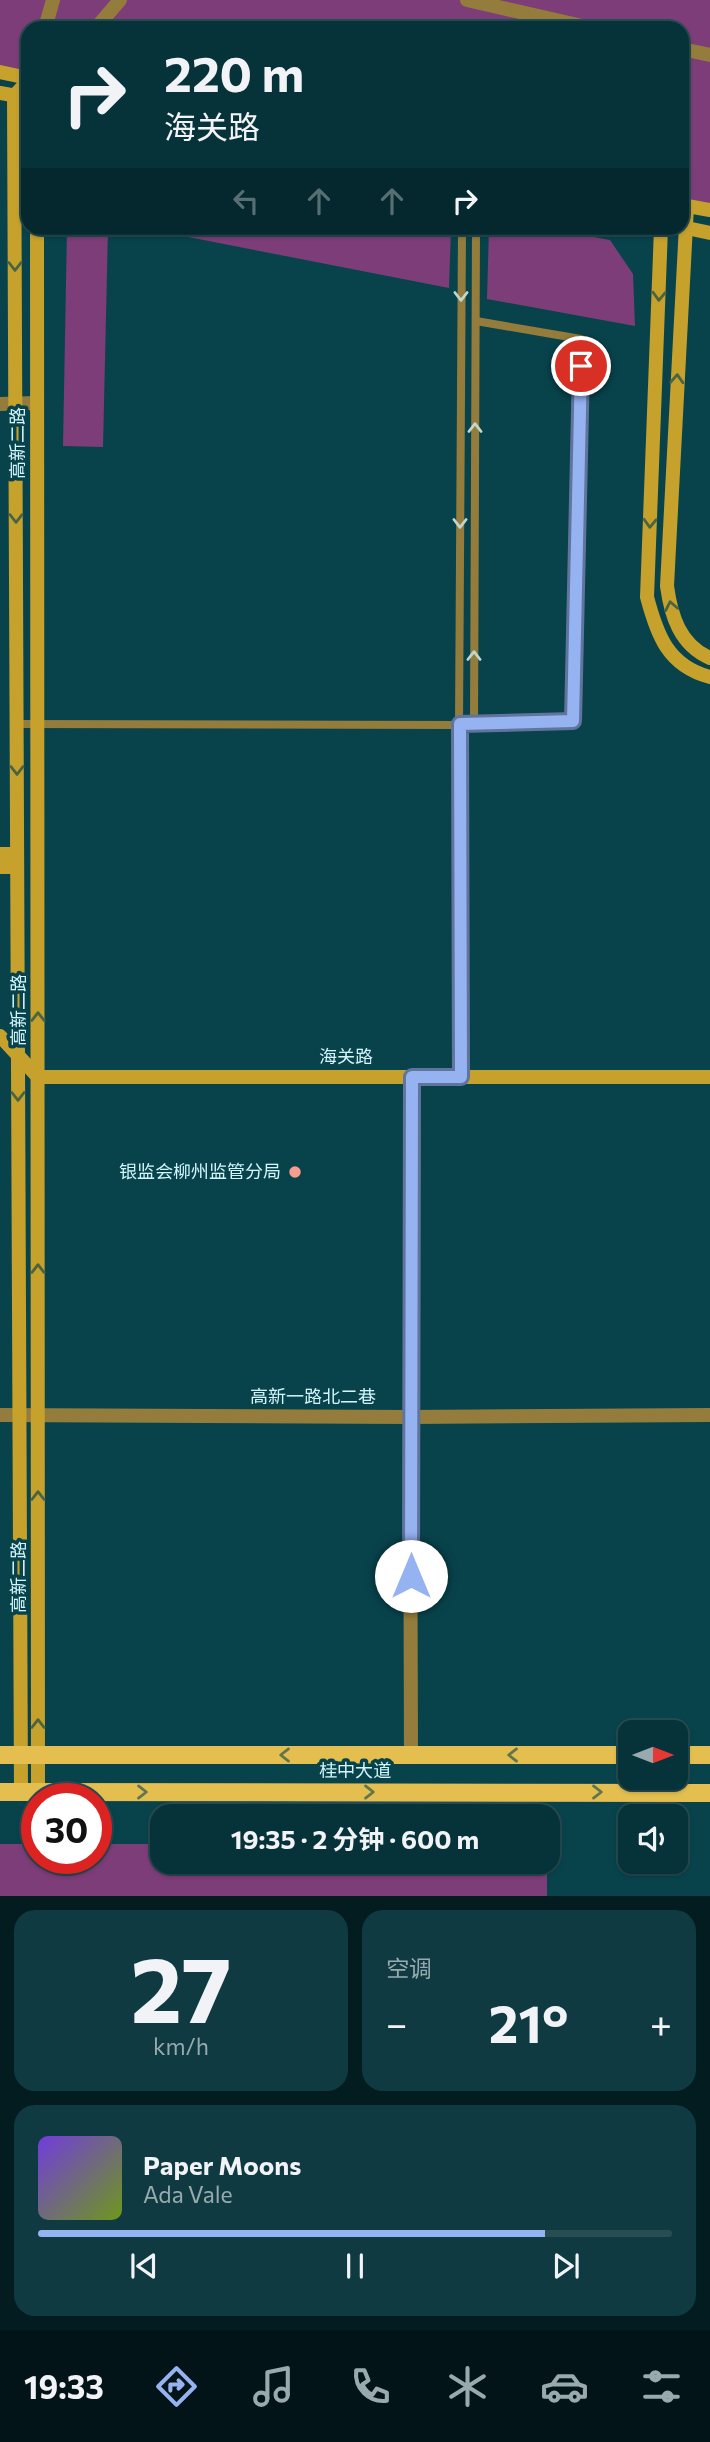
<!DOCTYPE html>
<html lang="zh">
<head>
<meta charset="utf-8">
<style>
  :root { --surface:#063239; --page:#0f3a41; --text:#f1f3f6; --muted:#98aaae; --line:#274d53; --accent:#95b2f1 }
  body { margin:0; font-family:Commissioner,"Noto Sans SC",sans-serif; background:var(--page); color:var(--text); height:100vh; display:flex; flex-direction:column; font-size:26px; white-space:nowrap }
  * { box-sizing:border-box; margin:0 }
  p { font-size:23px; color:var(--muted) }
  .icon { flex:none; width:38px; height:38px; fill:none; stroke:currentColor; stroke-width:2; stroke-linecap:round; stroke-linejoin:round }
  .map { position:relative; height:1896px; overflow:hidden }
  .drawer { display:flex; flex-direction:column; gap:14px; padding:14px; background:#031c1f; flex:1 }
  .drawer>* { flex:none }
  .guide { position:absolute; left:21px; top:21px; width:668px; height:214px; border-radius:21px; box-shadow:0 2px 5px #0004,0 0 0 2px var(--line); background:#063239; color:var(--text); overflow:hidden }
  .needle { width:46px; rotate:90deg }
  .tools { position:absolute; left:618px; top:1720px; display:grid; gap:14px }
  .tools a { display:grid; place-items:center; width:70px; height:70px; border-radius:14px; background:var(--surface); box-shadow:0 2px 5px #0004,0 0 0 2px var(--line); font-size:35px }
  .speed { position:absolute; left:21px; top:1783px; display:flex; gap:14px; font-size:35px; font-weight:700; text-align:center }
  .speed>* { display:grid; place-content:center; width:91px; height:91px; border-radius:50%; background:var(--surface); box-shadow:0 2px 5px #0004,0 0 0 2px var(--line); line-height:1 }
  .speed .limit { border:10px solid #d22; background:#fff; color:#111 }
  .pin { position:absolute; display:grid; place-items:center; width:60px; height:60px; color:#fff; margin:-30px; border:4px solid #fff; border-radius:50%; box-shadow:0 2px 7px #0007 }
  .me { position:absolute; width:77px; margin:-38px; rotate:0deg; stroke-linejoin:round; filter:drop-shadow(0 0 5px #0008) }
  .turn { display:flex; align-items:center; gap:24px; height:147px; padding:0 28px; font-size:32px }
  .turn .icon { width:91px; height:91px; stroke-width:2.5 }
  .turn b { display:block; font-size:49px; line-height:60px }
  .lanes { display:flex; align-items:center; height:66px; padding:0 28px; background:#0003; justify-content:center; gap:35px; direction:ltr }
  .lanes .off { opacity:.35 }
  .big { font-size:52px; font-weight:700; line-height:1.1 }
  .drawer .card { flex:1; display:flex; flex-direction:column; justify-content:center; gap:10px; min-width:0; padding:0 24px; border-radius:21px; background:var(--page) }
  .drawer .dial { align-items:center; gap:0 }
  .dial b { font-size:91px; line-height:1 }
  .song { display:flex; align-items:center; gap:21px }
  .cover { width:84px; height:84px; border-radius:10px; background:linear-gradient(135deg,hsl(260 70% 55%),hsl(80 70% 35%)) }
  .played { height:7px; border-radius:4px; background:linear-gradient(90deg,var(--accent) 80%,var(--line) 80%) }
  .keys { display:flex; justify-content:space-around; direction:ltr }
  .heat { display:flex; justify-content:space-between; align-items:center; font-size:38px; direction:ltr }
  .drawer .tiles { flex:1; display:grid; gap:14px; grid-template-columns:1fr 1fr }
  .card:last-child { grid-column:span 2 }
  .trip { position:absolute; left:150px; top:1804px; width:410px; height:70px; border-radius:21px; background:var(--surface); box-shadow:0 2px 5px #0004,0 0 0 2px var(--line); font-weight:700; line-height:70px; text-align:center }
  .menu { display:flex; height:112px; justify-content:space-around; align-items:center; background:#021417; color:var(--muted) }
  .menu .icon { width:49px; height:49px }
  .menu .on { color:var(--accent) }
  .menu b { font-size:32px; color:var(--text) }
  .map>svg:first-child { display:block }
  .green { fill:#7d3d78 }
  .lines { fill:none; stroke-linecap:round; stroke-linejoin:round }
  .lane { stroke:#947d3c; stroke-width:8 }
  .street { stroke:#947d3c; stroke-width:14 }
  .secondary { stroke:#c6a12c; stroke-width:14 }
  .primary { stroke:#e4bf50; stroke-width:18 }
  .oneway { stroke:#4a6441 }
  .oneway2 { stroke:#c2d6ca }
  .oneway3 { stroke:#60754e }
  .route-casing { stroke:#61749d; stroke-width:18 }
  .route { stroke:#95b2f1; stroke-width:12 }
  .poi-dot { fill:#f59d8e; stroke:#08434c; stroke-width:2.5 }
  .labels { text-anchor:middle; stroke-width:7; stroke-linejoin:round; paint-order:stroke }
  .street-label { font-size:18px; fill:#d2f4fa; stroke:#08434c }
  .poi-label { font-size:18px; fill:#d2f4fa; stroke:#08434c; text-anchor:end }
</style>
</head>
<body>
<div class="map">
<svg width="710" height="1896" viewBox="0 0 710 1896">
  <rect width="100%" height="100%" fill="#08434c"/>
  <g class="green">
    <path d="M0 0H710V210L683 205 682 28H28V78L0 72Z"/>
    <path d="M67 228H108L103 447 63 446Z"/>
    <path d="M142 228H451L449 288Z"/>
    <path d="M489 228H546L610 240 633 274 635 326 487 299Z"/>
    <path d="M0 1844H37V1858H96V1844H163V1862H547V1896H0Z"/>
  </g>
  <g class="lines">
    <g class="lane">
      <path d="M17 724 459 725 573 721 581 339 476 321"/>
      <path d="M474 724 476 228"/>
      <path d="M461 1077 459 725 462 228"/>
    </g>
    <g class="street">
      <path d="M467 0 591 28"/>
      <path d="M45 28 53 0"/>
      <path d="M96 28 120 0"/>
      <path d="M682 49 710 55"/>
      <path d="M0 404 37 403"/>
      <path d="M0 1415 410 1417 710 1415"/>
      <path d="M411 1755 410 1417 413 1077"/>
    </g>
    <g class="secondary">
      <path d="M0 72 28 78"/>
      <path d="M0 93 28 98"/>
      <path d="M682 205 710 210"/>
      <path d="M687 206 667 586C671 616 680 645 710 658"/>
      <path d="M682 227 710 233"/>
      <path d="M37 228 38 1792"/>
      <path d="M661 228 647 597C657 635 668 666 710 677"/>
      <path d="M0 854H17"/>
      <path d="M0 867H17"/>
      <path d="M0 1036 38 1077H710"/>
      <path d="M21 1792 14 96 28 81"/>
    </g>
    <g class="primary">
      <path d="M0 1755H630"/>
      <path d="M676 1755H710"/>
      <path d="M0 1792 710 1793"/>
    </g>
  </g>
  <defs><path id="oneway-chevron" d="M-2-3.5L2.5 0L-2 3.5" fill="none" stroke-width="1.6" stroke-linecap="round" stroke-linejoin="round" transform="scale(1.75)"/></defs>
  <g class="oneway">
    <use href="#oneway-chevron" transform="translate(15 266) rotate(90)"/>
    <use href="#oneway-chevron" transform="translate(659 296) rotate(92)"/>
    <use href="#oneway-chevron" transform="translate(677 379) rotate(-87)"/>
    <use href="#oneway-chevron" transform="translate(16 518) rotate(90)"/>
    <use href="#oneway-chevron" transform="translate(650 523) rotate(92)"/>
    <use href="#oneway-chevron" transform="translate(671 606) rotate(-101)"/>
    <use href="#oneway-chevron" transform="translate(17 770) rotate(90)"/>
    <use href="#oneway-chevron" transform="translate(38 1017) rotate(-90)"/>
    <use href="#oneway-chevron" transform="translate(18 1096) rotate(90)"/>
    <use href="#oneway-chevron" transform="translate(38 1269) rotate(-90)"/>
    <use href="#oneway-chevron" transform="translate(38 1496) rotate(-90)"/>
    <use href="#oneway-chevron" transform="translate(38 1724) rotate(-90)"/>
  </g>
  <g class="oneway2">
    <use href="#oneway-chevron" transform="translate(461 296) rotate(90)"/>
    <use href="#oneway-chevron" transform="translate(475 428) rotate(-90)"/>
    <use href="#oneway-chevron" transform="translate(460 523) rotate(90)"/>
    <use href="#oneway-chevron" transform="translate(474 656) rotate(-90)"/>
  </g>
  <g class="oneway3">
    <use href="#oneway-chevron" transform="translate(285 1755) rotate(180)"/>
    <use href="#oneway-chevron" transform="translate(513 1755) rotate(-180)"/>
    <use href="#oneway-chevron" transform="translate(142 1792)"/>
    <use href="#oneway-chevron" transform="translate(369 1792)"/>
    <use href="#oneway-chevron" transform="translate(597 1792)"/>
  </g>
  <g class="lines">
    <defs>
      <path id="route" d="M411 1576 412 1077H461L460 724 573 721 581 366"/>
    </defs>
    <use href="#route" class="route-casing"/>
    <use href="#route" class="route"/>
  </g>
  <circle class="poi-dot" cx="295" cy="1172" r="7"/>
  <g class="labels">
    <g class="street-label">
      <text transform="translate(18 443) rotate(-90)" y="6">高新二路</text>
      <text transform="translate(19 1010) rotate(-90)" y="6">高新二路</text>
      <text x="346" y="1063">海关路</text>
      <text x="313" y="1403">高新一路北二巷</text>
      <text transform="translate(19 1577) rotate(-90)" y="6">高新二路</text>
      <text x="355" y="1777">桂中大道</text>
    </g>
    <g class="poi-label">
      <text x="281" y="1178">银监会柳州监管分局</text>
    </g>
  </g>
</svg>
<div class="tools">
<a><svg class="needle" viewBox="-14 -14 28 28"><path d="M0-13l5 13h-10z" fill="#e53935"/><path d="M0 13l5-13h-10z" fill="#98aaae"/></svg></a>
<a><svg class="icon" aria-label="sound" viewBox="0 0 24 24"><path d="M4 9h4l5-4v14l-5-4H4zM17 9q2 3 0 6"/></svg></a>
</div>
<div class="speed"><div class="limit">30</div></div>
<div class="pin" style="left:581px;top:366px;background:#d93025"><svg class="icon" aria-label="arrive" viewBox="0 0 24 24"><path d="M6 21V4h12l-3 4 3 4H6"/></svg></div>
<svg class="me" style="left:411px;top:1576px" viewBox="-20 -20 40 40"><circle r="19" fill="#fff"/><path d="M0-13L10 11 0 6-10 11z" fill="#95b2f1"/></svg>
<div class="trip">19:35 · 2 分钟 · 600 m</div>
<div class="guide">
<div class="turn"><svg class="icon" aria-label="right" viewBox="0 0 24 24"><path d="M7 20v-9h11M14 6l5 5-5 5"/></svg><div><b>220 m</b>海关路</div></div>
<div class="lanes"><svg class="icon off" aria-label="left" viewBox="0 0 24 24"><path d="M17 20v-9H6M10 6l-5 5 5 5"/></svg><svg class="icon off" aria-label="ahead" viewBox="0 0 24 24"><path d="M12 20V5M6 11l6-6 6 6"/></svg><svg class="icon off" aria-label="ahead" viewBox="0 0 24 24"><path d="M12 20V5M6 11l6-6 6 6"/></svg><svg class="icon" aria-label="right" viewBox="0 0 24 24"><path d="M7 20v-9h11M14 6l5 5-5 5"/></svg></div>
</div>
</div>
<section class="drawer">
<div class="tiles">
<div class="card dial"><b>27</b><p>km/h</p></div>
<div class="card"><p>空调</p>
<div class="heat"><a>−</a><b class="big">21°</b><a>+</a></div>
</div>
<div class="card">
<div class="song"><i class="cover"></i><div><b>Paper Moons</b><p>Ada Vale</p></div></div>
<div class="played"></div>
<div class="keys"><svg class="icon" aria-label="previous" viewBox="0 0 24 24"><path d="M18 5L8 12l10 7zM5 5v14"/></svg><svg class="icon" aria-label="pause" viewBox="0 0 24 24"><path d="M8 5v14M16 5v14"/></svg><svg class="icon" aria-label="next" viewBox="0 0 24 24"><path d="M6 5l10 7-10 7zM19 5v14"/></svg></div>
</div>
</div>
</section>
<nav class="menu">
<b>19:33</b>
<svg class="icon on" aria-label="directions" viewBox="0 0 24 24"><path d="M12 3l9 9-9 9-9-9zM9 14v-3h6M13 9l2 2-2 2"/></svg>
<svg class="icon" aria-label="music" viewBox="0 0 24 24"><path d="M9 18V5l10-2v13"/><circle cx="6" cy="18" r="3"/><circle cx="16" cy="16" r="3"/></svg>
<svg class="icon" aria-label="phone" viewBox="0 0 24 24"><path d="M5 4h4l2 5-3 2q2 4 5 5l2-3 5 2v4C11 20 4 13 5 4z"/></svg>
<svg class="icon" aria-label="climate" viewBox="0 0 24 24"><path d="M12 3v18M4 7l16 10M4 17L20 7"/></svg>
<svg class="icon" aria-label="car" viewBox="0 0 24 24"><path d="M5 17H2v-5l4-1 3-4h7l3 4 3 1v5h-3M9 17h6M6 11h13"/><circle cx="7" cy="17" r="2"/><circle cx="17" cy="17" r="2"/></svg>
<svg class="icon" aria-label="filters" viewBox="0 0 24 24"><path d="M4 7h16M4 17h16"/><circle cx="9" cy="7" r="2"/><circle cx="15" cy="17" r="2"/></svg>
</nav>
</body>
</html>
